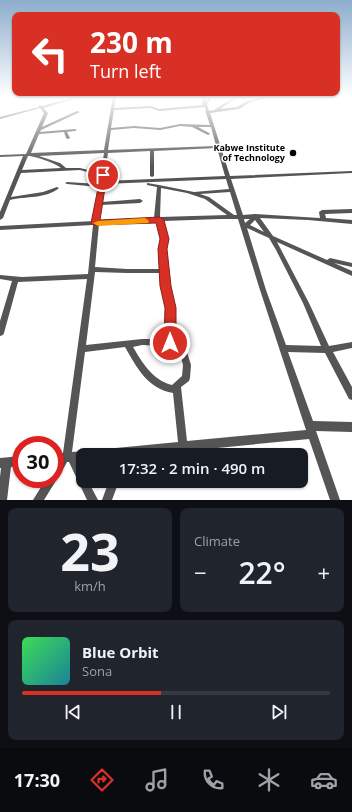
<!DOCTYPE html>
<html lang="en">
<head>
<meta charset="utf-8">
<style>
  :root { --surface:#171b24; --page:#20242c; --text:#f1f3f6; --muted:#9ea1a6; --line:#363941; --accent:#d93025 }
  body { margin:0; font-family:"Open Sans",sans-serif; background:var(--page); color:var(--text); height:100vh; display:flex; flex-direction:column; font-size:15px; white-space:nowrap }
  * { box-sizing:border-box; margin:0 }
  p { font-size:13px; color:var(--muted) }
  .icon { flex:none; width:22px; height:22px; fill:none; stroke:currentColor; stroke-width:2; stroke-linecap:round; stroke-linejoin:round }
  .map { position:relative; height:500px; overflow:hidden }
  .side { display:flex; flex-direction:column; gap:8px; padding:8px; background:#0d0f14; flex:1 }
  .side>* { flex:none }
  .top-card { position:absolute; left:12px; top:12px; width:328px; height:84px; border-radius:8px; box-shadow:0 1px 3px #0004; background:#d93025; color:#fff; overflow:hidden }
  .speed { position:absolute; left:12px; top:436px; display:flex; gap:8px; font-size:20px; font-weight:700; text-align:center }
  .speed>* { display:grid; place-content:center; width:52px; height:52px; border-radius:50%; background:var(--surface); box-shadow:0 1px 3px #0004; line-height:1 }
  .speed .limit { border:6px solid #d22; background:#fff; color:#111 }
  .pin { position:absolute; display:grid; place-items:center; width:34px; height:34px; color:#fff; margin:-17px; border:2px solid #fff; border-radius:50%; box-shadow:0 1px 4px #0007 }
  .me { position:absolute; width:44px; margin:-22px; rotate:0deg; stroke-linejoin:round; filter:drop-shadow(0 0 3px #0008) }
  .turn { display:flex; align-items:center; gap:14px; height:84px; padding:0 12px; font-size:18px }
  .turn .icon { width:52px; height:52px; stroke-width:2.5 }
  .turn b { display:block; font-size:28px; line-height:34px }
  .big { font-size:30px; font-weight:600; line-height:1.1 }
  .side .tile { flex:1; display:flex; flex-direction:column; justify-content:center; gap:6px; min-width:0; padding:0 14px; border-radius:8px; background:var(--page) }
  .side .dial { align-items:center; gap:0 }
  .dial b { font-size:52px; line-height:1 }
  .song { display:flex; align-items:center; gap:12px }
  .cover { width:48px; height:48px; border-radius:6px; background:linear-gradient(135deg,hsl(130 70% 55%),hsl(190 70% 35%)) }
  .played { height:4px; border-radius:2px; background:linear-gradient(90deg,var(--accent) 45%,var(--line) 45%) }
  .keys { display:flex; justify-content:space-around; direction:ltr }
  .heat { display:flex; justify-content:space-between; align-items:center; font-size:22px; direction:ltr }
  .side .tiles { flex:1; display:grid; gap:8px; grid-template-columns:1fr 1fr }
  .tile:last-child { grid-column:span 2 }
  .trip { position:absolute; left:76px; top:448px; width:232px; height:40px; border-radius:8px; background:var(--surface); box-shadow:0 1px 3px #0004; font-weight:600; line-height:40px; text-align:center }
  .dock { display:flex; height:64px; justify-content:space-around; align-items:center; background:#090b0e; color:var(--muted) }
  .dock .icon { width:28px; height:28px }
  .dock .current { color:var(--accent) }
  .dock b { font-size:18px; color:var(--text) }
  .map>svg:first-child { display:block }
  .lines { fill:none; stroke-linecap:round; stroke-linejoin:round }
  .minor { fill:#555; fill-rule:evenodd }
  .route { fill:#d93025; stroke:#8d1f18 }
  .slow { fill:#f59e0b }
  .poi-dot { fill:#000; stroke:#fff; stroke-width:1.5 }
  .labels { text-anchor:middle; stroke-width:3; stroke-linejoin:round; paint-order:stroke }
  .far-poi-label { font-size:9px; font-weight:bold; fill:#000; stroke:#fff; text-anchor:end }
</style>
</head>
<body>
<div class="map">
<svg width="352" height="500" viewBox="0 0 352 500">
  <rect width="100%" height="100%" fill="#fff"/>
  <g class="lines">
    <g class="minor">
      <path d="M81 96H85L43 108 48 113 42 127 77 111 80 112 41 130 40 132 75 129 77 130 75 131 67 132 70 138 68 139 66 138 64 132 39 134 31 153 104 150 113 96H116L114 108 151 106 159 109 203 105 202 96H204L206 101 212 96H214L207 104 209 111 214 110 236 96H239L220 109 237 107 247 101 270 96V97L249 103 239 109 210 113 230 176 352 171V173L231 179 243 215 255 214 320 218 319 212 322 210 352 209V213L325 214 326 218 352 220V224L308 220 260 218 273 236 327 260 330 258 352 263V267L334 263 352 271V276L277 242 309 303 329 346 352 342V348L333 352 352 387V400L349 399 325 353 288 352 313 421 352 422V432L316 431 340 500H330L309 439 145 455H90L92 452 95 450 178 442 173 393C148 389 137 368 125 347L85 352 72 452 83 451 86 453 87 455H83V461H79L83 469V481H88L98 500H87L69 462H67L59 477H56L57 479 44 500H33L46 479H55V453H63L87 279 18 282 4 333 3 335 0 336V321L12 281 0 279V275L22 277 88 274 93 225 0 230V226L94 221 99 187 67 184 65 183 67 182 99 184 100 176 80 170 21 173 11 197 43 192 57 187 59 188C46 199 26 196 10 200L3 218 0 220V212L23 156 0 157V155L26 154 44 113 40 108 0 119V117L39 107V105L42 106ZM205 107 206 111 205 112 206 113 210 125 180 124 160 128 134 126 111 128 114 110 151 108 159 111ZM180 126 192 127 208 135 210 134 209 133 198 127H211L216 146 108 150 111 130 134 128 160 130ZM217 148 225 176 104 181 108 153 150 151V176L152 177 154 176V151ZM104 153 101 173 80 168H66L60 163 39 156ZM28 156C35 156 55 163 61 168L22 170ZM226 179 229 189 194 192 159 185 147 183V185L157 187 154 218 99 221 101 205 140 203 143 201 140 199 102 202 104 184ZM161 188 187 193 205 199 227 215 160 217ZM230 192 237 215H234L209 197 200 194ZM220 219H238L260 290 306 430 187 441 181 387 189 381 190 378 191 365 187 352 174 342 175 308 169 286 166 249 167 239 163 221ZM244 219H250L245 223ZM255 220 264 232 250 225ZM155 221 158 222 161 239 160 249 161 269H127L95 267 99 224ZM247 228 269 238 276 250 303 303 321 346 286 345 266 290ZM95 272 127 273H162L163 286 167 308 166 339H142L86 345ZM142 345 168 346 181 357 183 365 182 376 172 385C152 380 142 362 133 347Z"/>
      <path d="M21 456V466L11 467 7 500H0V477L1 468H0V458Z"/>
      <path d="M109 481H119L112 500H102Z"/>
    </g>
  </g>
  <linearGradient id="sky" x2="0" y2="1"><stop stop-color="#8cadcc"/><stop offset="0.58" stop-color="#fff"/><stop offset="1" stop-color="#fff" stop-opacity="0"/></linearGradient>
  <rect width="352" height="166" fill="url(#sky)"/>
  <path class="route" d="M101 173 107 175 100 220 160 217 164 220 169 239 167 249 171 286 176 308V343L174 347 170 348 166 347 164 343 165 308 160 286 158 249 160 239 156 223 93 225 91 223Z"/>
  <path class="slow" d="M145 218 149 221 148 223 98 226 93 223 98 221Z"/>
  <circle class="poi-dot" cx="293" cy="153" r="4"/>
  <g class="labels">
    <g class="far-poi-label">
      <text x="285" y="151">Kabwe Institute<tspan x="285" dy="10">of Technology</tspan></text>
    </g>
  </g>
</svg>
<div class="speed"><div class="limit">30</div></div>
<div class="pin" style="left:103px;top:175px;background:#d93025"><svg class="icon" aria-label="arrive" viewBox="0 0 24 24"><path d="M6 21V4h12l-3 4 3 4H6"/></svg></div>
<svg class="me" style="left:170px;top:343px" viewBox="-20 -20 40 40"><circle r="17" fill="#d93025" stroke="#fff" stroke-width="3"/><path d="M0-11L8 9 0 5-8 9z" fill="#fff"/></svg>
<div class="trip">17:32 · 2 min · 490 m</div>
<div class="top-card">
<div class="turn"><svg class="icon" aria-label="left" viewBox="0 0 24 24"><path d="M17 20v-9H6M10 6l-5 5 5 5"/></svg><div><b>230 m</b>Turn left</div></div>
</div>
</div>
<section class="side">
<div class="tiles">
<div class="tile dial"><b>23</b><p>km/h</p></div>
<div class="tile"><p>Climate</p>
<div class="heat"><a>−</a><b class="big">22°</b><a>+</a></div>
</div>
<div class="tile">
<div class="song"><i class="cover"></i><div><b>Blue Orbit</b><p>Sona</p></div></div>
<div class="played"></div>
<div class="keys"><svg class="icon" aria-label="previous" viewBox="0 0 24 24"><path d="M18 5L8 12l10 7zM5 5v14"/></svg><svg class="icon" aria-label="pause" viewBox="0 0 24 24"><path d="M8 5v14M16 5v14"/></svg><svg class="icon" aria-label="next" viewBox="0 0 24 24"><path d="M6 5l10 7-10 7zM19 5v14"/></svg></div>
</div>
</div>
</section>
<nav class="dock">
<b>17:30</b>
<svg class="icon current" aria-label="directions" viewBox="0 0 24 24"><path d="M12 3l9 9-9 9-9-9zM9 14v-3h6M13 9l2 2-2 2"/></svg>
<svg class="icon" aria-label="music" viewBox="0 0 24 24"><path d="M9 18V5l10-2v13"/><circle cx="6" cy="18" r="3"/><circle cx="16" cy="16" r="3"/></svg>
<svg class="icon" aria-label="phone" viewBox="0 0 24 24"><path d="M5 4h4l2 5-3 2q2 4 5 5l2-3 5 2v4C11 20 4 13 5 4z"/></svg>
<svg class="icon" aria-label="climate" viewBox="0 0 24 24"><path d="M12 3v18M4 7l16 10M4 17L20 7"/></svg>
<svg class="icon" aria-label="car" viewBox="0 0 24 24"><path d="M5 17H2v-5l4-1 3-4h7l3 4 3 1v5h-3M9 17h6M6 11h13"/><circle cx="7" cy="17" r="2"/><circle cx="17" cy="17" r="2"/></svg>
</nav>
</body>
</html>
